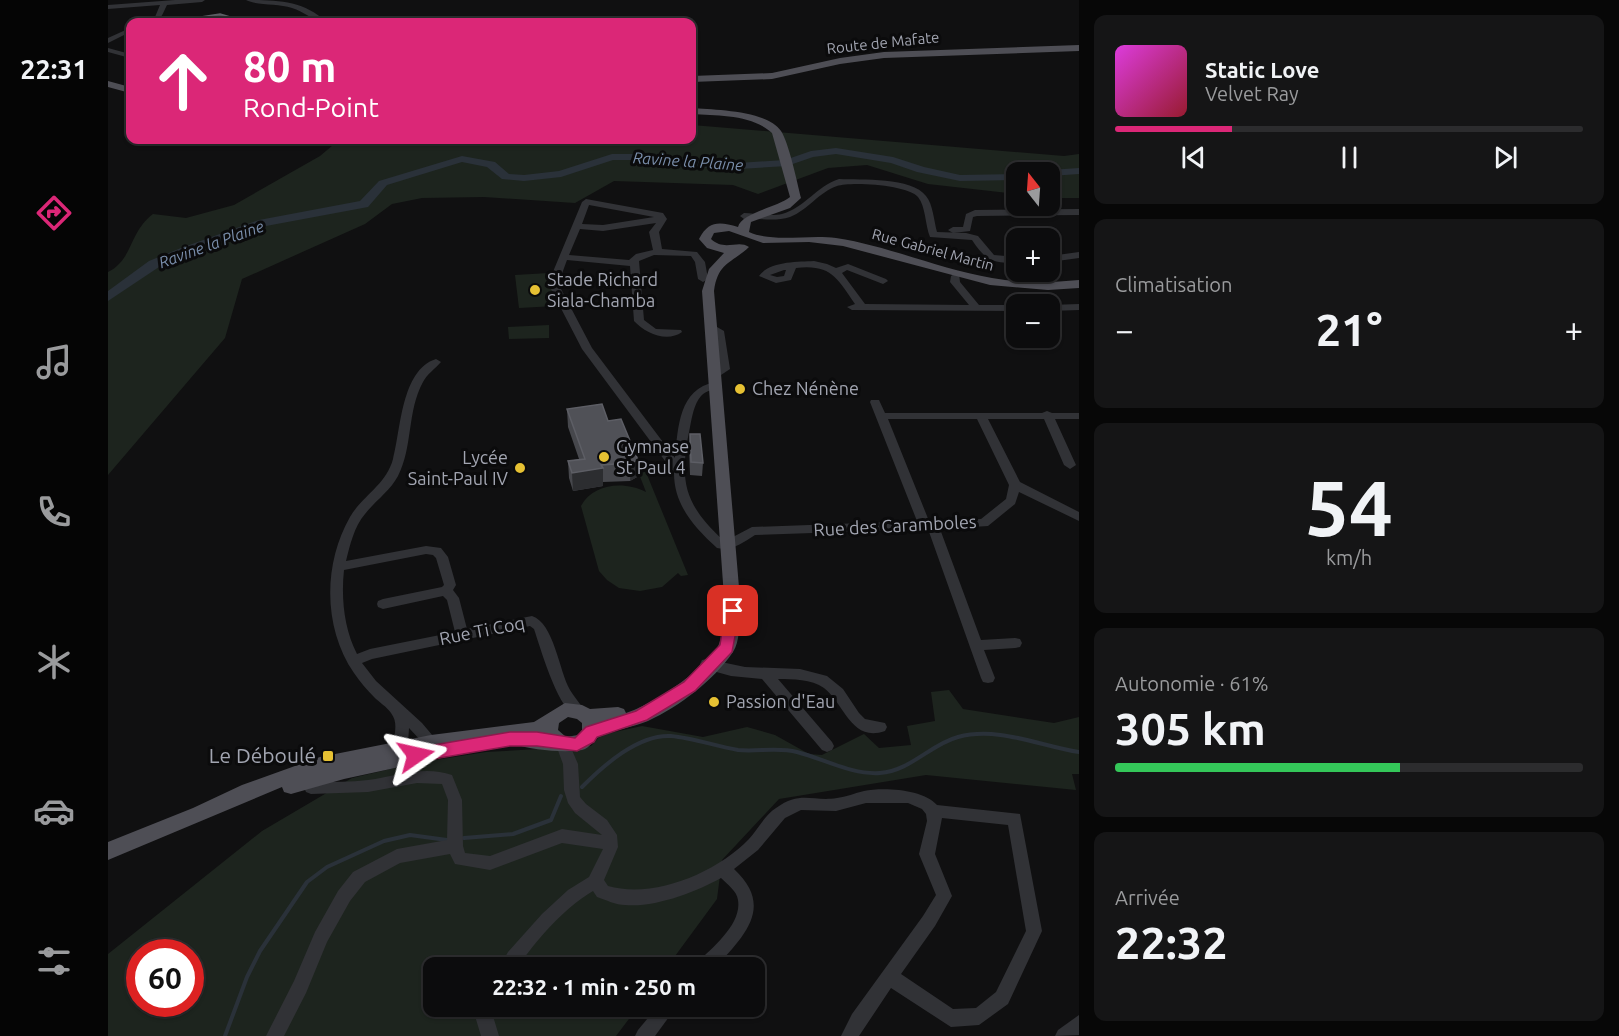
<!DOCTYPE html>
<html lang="fr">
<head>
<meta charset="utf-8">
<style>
  :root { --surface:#0c0c0d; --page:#151516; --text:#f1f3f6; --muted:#9a9b9d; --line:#2c2c2e; --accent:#db2777 }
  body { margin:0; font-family:Ubuntu,sans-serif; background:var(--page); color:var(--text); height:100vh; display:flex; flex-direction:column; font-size:22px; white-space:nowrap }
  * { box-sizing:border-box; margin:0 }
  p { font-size:20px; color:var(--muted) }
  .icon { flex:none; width:33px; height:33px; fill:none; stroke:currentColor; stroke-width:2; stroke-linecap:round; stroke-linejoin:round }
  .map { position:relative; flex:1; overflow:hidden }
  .panel { display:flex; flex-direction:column; gap:15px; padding:15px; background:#070707; width:540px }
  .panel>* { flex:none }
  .banner { position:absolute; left:18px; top:18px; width:570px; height:126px; border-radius:12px; box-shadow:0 2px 4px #0004,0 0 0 2px var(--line); background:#db2777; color:#fff; overflow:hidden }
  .needle { width:39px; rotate:343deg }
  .fabs { position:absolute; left:898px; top:162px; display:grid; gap:12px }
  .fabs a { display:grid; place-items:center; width:54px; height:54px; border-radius:12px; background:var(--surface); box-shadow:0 2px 4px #0004,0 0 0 2px var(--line); font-size:30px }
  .speed { position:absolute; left:18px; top:939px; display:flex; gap:12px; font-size:30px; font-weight:700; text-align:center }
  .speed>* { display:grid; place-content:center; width:78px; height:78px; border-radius:50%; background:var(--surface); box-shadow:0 2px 4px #0004,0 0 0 2px var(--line); line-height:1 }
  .speed .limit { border:9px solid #d22; background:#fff; color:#111 }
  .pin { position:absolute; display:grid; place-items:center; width:51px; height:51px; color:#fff; margin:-26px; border-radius:12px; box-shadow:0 3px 9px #0006 }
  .me { position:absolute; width:66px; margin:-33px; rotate:79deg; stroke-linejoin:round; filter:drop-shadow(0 0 4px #0008) }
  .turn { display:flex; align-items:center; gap:21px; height:126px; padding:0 18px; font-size:27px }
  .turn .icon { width:78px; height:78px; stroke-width:2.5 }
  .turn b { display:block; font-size:42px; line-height:51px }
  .big { font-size:45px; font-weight:700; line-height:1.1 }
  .panel .card { flex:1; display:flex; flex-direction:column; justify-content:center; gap:9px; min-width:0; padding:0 21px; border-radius:12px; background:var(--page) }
  .panel .dial { align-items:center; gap:0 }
  .dial b { font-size:78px; line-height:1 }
  .song { display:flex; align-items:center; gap:18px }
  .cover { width:72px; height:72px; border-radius:9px; background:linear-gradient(135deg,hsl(300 70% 55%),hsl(350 70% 35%)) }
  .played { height:6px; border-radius:3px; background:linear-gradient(90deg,var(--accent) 25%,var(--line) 25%) }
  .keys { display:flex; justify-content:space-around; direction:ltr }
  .heat { display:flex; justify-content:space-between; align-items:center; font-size:33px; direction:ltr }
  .charge { height:9px; border-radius:4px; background:linear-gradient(90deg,#34c759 61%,var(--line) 0) }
  .trip { position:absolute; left:315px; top:957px; width:342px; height:60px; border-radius:12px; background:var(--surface); box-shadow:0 2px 4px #0004,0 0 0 2px var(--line); font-weight:700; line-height:60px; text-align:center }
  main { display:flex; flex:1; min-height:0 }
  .tab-bar { display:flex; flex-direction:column; width:108px; justify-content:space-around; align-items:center; background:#050505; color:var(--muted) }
  .tab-bar .icon { width:42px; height:42px }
  .tab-bar .active { color:var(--accent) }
  .tab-bar b { font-size:27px; color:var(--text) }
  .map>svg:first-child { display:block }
  .green { fill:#1d241e; fill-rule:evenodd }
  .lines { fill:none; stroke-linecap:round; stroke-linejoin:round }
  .stream { stroke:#2a3139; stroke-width:4 }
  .river { fill:#2a3139; fill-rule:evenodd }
  .minor { fill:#313236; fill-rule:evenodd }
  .major { fill:#4e4e55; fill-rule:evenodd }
  .wall { fill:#46474c }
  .shaded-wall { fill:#2c2d30 }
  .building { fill:#505157; stroke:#5d5e65; stroke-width:1.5 }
  .route { fill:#db2777; stroke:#8e194d; stroke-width:1.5 }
  .poi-dot { fill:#e6c133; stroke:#0b0b0c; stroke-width:2 }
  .labels { text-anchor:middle; stroke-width:6; stroke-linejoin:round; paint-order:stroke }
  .far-street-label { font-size:15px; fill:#a2a5b1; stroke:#0b0b0c }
  .far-water-label { font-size:16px; font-style:italic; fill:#7a8eab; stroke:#0b0b0c }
  .poi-label { font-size:18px; fill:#a2a5b1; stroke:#0b0b0c; text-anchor:start }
  .street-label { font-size:18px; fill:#a2a5b1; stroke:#0b0b0c }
  .near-poi-label { font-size:21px; fill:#a2a5b1; stroke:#0b0b0c; text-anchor:end }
</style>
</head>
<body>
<main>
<nav class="tab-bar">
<b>22:31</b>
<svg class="icon active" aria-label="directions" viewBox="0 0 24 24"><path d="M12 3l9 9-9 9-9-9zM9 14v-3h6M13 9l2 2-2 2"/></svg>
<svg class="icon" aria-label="music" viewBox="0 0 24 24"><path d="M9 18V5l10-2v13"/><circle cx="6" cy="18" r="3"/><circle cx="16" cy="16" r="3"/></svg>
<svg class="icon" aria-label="phone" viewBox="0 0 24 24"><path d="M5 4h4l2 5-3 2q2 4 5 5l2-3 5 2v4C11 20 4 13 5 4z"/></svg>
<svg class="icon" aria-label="climate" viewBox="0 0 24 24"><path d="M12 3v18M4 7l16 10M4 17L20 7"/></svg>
<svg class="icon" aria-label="car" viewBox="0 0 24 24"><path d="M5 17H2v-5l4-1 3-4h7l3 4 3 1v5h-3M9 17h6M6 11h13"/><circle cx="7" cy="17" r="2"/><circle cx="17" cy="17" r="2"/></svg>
<svg class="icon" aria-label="filters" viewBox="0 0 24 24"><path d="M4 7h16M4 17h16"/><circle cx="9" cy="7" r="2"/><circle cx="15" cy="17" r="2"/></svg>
</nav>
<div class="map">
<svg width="971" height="1036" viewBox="0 0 971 1036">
  <rect width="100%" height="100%" fill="#101011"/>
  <g class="green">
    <path d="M584 125 956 156 971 154V198H942V172H909V194L820 184 759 165 720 168 650 194 625 185 506 181 467 203 376 197 314 198 284 204 257 224 134 279 117 338 0 475V272C25 260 21 232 45 214L78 218 126 205 212 156 231 140H584Z"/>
    <path d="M441 273 447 306 411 308 407 275Z"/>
    <path d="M441 325V338L401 339 400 327Z"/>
    <path d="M533 460 580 575 573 576 570 573 554 587 532 591 511 588 499 580 491 571 473 506C485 483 517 481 538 492L526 461Z"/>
    <path d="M841 690 855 709 946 723 971 717V774H964L968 790 818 775 671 799 614 860 609 899 559 967 326 968V1006L530 1007 508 1036H0V954L154 831 244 778 308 763 378 752 483 746 493 735 534 726 595 737 639 727 667 735 701 754 714 755 756 734 771 748 803 745 799 726 827 721 823 692ZM32 952H82V1004H32Z"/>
  </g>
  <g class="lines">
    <g class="stream">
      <path d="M474 787C495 766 530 734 563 736 585 738 607 746 630 750 649 752 670 747 689 752 716 759 744 775 772 773 802 771 823 744 850 737 890 726 932 746 971 752"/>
      <path d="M356 838 405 834 443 820 453 796"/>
      <path d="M117 1036 139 977 152 951 199 882 219 867 276 841 302 835 339 840"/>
    </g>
    <g class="river">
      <path d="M728 148 785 157 816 167 852 175 909 174V180L852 181 809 172 783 163 728 154 705 157 679 166 615 170 546 160H505L453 177 416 181 394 179 379 167 354 162 279 185 260 207 158 226 81 254 51 267 0 301V291L41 261 73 248 151 220 252 201 271 181 354 156 387 162 401 174 416 175 451 171 504 154H546L615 164 677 160 703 151Z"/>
      <path d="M971 168V174L942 176V172H937L942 170Z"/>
    </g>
    <g class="minor">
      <path d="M67 0H97L94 2 59 5C54 15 52 24 40 22L47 17 52 5 0 9V5Z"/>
      <path d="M138 0C167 0 196 0 218 22 207 23 196 11 184 8 170 3 150 6 138 0Z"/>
      <path d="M22 28V32L0 43V38Z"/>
      <path d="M0 48 22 54V58L0 52Z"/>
      <path d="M731 179C753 180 804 177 818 196 825 204 826 222 829 232L858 233 870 236 886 255 909 257V263C884 263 878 261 864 240L822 237C817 225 818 207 810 197 801 185 743 181 729 186 711 192 700 210 682 217 667 222 652 218 636 219L632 216 636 213C648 213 662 217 674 214 696 208 709 186 731 179Z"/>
      <path d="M478 199 555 213 559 219 551 232 554 249 589 252 597 262 600 279 595 282 590 279 587 262 583 256 546 255 531 261 536 320 548 329 573 330 574 332C559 343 537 333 526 321L522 266 459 260 452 279 453 289 484 348 567 458C570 427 571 389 607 382L612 385C607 390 598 390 593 396 586 404 584 417 582 427 571 480 575 503 615 540L623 538 644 527 809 521 762 402 763 400H771L777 413H934L939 411 944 413H971V419H947L968 465 962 469 956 465 936 419H880L912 482 971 512V521L911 492 907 504 880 526 832 529 873 640 907 638 912 639 914 643 912 647 907 648 876 650 887 678 885 682 880 683 875 682 873 678 820 529 647 535C635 543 623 551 609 548 586 527 566 505 566 473L474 349 443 289 442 279 474 202ZM481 205 546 217 495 225 474 224ZM548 223 541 232 545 250 528 254 521 260 461 255 472 229 495 231ZM780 419H869L901 485 898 499 873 519 821 521Z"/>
      <path d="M971 209V215L869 216 865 217 862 231 845 233 840 230 845 227H855L858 214 867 210Z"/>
      <path d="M971 252V258L942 262V256Z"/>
      <path d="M706 261 719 264 728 268 740 264 778 279 780 281 775 284 739 270 734 273 757 304 861 305 842 282 843 276 848 273 851 274 852 282 871 305H909V311L744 310 739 307 747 304C729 278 723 264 688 268L683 280 668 283 651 276C662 261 689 262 706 261ZM676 270H678L676 276 669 277 662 275Z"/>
      <path d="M971 304V310L942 311V305Z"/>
      <path d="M602 323 616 331 622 369 607 379 602 376 612 368 606 332 597 326Z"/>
      <path d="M328 359 333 362C327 369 319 374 315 382 299 411 305 447 290 476 282 491 267 501 257 514 246 527 242 545 238 561L318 546 333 548 340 557 348 585 345 590 351 598 359 629 424 616C446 623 451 671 462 690 466 697 472 703 476 710L474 714C470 715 469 717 465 714 449 705 432 647 426 629L422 626 264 659 254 663 268 681 314 723 330 742C326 750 322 755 313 752L311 748 314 742 301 728 300 744 306 748 308 752 306 756 301 758C273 748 296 730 283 713 279 707 271 702 266 697 259 690 252 682 246 673 215 628 215 564 242 517 255 495 278 485 285 459 293 430 293 370 328 359ZM318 554 325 555 328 558 336 585 334 587 275 599 270 601 269 604 270 607 275 609 335 596 339 600 347 632 262 649 249 654C236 629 233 598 236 570Z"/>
      <path d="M599 659 637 667 692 669 719 676 735 689 751 713 757 719 777 723 779 727 777 731C743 743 736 703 716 688 703 679 685 679 670 679L724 742 726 746 724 750 719 752 714 750 654 679 623 676 594 668 592 664 594 660Z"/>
      <path d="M455 739 460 741 470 764 472 797 478 804 499 820 509 835 510 847 496 880 500 886C546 899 608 873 641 839 650 829 657 815 668 808 693 790 704 802 729 798 738 797 747 793 756 791 775 787 815 789 829 805L912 814 934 931 900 1004 871 1025 843 1027 783 988 751 1036H733L744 1014 815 916 828 895 811 854 819 821 818 814 814 809 800 803H758L728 811 693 810 677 818 650 850 626 869C667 907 636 936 607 968H588L590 962C605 947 634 924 630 900 629 891 619 884 613 878 588 892 546 908 517 905 508 905 498 900 489 897L485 891C455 909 429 939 409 968H391L400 952 434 914 460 890 481 877 495 849 454 843 382 870 347 864 342 854 292 863 257 882 242 901 219 942 198 993 176 1036H158L186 981 207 932 230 891 245 872 289 849 339 840 340 800 334 784 309 783 260 792 203 794 198 792 193 781 195 777 200 775 205 777 208 782C225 782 243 782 260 780 288 776 316 765 344 775L354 800 355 846 357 853 382 856 454 829 494 835 467 813 460 803 456 790 455 764 448 745 450 741ZM834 818 900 825 918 931 888 992 868 1008 845 1009 793 974 827 926 844 896 827 854Z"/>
      <path d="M371 1006H388L385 1016 391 1036H373L367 1016Z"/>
      <path d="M550 1006H569L547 1036H527L530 1030Z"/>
      <path d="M971 1015V1035L947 1036 950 1030Z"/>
    </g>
    <g class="major">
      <path d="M971 45V51L776 58 732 64 664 79 584 82V76L664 73 732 58 776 52Z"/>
      <path d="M0 81 22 87V93L0 87Z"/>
      <path d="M584 108C606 110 659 110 673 131 681 143 689 182 693 198L682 208 643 222 641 232C665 243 701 234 728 238 781 246 831 269 884 278 913 283 941 283 971 280V288L940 290 882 285 735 246 701 242 655 243 621 231 606 233 603 239C617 252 630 239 641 247 623 264 610 262 606 291L633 611C631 623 632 642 625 652 605 681 572 706 540 721 524 728 506 729 491 737 484 740 483 748 474 750 457 753 423 750 406 744L403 739 355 745 353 753 347 755 236 779 183 794 176 792 174 787 0 860V842L85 808 134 785 212 757 323 735 426 722 457 703 474 705 482 709 510 707 516 709 518 713C542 706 602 667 611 644 615 634 615 621 617 611L594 291 601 269 616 253 599 248 591 239C601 220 612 222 630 227 633 213 670 207 682 197L664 133C643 114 610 116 584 114ZM460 717 469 719 474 723V730L470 735 458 737 450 730 451 723Z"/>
    </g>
  </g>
  <g class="wall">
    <path d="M459 409 500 421 513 419 529 477 522 481 495 482V486L465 491 461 478 460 461 471 459 460 427Z"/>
    <path d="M582 434 595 463 594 476 582 475 581 447Z"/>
  </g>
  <g class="shaded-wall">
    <path d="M530 460 529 477 522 481 523 463Z"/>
    <path d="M495 468V486L465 491 464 473Z"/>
  </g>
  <g class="building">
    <path d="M112 14 139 22 154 20 155 22H72L67 21Z"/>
    <path d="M494 404 500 421 513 419 530 460 523 463 493 465 495 468 464 473 460 461 477 459 459 409Z"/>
    <path d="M582 434H592L595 463 583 462Z"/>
  </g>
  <path class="route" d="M625 605 632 611 624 652 587 691 539 720 489 737 486 742 469 751 429 746H402L308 762 302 760 299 755 302 750 308 748 402 732H429L467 738 478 727 528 711 576 682 612 645 617 611Z"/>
  <g class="poi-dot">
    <circle cx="427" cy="290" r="6"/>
    <circle cx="632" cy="389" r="6"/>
    <circle cx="496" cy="457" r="6"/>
    <circle cx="412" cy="468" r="6"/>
    <circle cx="606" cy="702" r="6"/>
    <rect x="214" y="750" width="12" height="12" rx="3"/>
  </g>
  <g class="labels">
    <g class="far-street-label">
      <text transform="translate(775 43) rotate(-6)" y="5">Route de Mafate</text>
      <text transform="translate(825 250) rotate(15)" y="5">Rue Gabriel Martin</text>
    </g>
    <g class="far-water-label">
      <text transform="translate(580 161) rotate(4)" y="6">Ravine la Plaine</text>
      <text transform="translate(103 244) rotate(-20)" y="6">Ravine la Plaine</text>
    </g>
    <g class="poi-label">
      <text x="439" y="286">Stade Richard<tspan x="439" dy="21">Siala-Chamba</tspan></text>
      <text x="644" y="395">Chez Nénène</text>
      <text x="508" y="453">Gymnase<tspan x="508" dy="21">St Paul 4</tspan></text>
      <text x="400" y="464" text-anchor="end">Lycée<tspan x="400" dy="21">Saint-Paul IV</tspan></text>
      <text x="618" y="708">Passion d'Eau</text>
    </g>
    <g class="street-label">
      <text transform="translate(787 526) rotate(-3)" y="6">Rue des Caramboles</text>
      <text transform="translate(374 631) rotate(-11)" y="6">Rue Ti Coq</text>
    </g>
    <g class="near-poi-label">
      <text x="208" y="763">Le Déboulé</text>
    </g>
  </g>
</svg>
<div class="fabs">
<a><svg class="needle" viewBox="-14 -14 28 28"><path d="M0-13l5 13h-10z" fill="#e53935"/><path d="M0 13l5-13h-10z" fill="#9a9b9d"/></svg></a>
<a>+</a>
<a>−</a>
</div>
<div class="speed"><div class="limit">60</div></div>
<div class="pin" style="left:625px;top:611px;background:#d93025"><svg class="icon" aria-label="arrive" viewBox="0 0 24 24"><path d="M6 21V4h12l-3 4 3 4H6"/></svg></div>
<svg class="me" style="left:308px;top:755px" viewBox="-20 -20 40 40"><path d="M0-17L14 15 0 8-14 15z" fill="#db2777" stroke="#fff" stroke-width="4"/></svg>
<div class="trip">22:32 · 1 min · 250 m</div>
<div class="banner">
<div class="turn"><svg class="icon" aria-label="ahead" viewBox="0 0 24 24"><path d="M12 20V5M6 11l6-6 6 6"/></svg><div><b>80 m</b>Rond-Point</div></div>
</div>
</div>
<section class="panel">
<div class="card">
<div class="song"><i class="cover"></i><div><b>Static Love</b><p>Velvet Ray</p></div></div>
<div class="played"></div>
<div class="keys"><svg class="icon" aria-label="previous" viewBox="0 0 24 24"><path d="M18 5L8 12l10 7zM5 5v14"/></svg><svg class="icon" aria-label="pause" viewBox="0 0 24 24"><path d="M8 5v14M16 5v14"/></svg><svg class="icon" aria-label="next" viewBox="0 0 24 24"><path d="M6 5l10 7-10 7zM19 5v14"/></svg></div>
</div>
<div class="card"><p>Climatisation</p>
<div class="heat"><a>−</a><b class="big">21°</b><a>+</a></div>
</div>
<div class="card dial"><b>54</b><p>km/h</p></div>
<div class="card"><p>Autonomie · 61%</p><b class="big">305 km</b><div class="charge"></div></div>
<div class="card"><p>Arrivée</p><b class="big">22:32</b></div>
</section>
</main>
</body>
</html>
